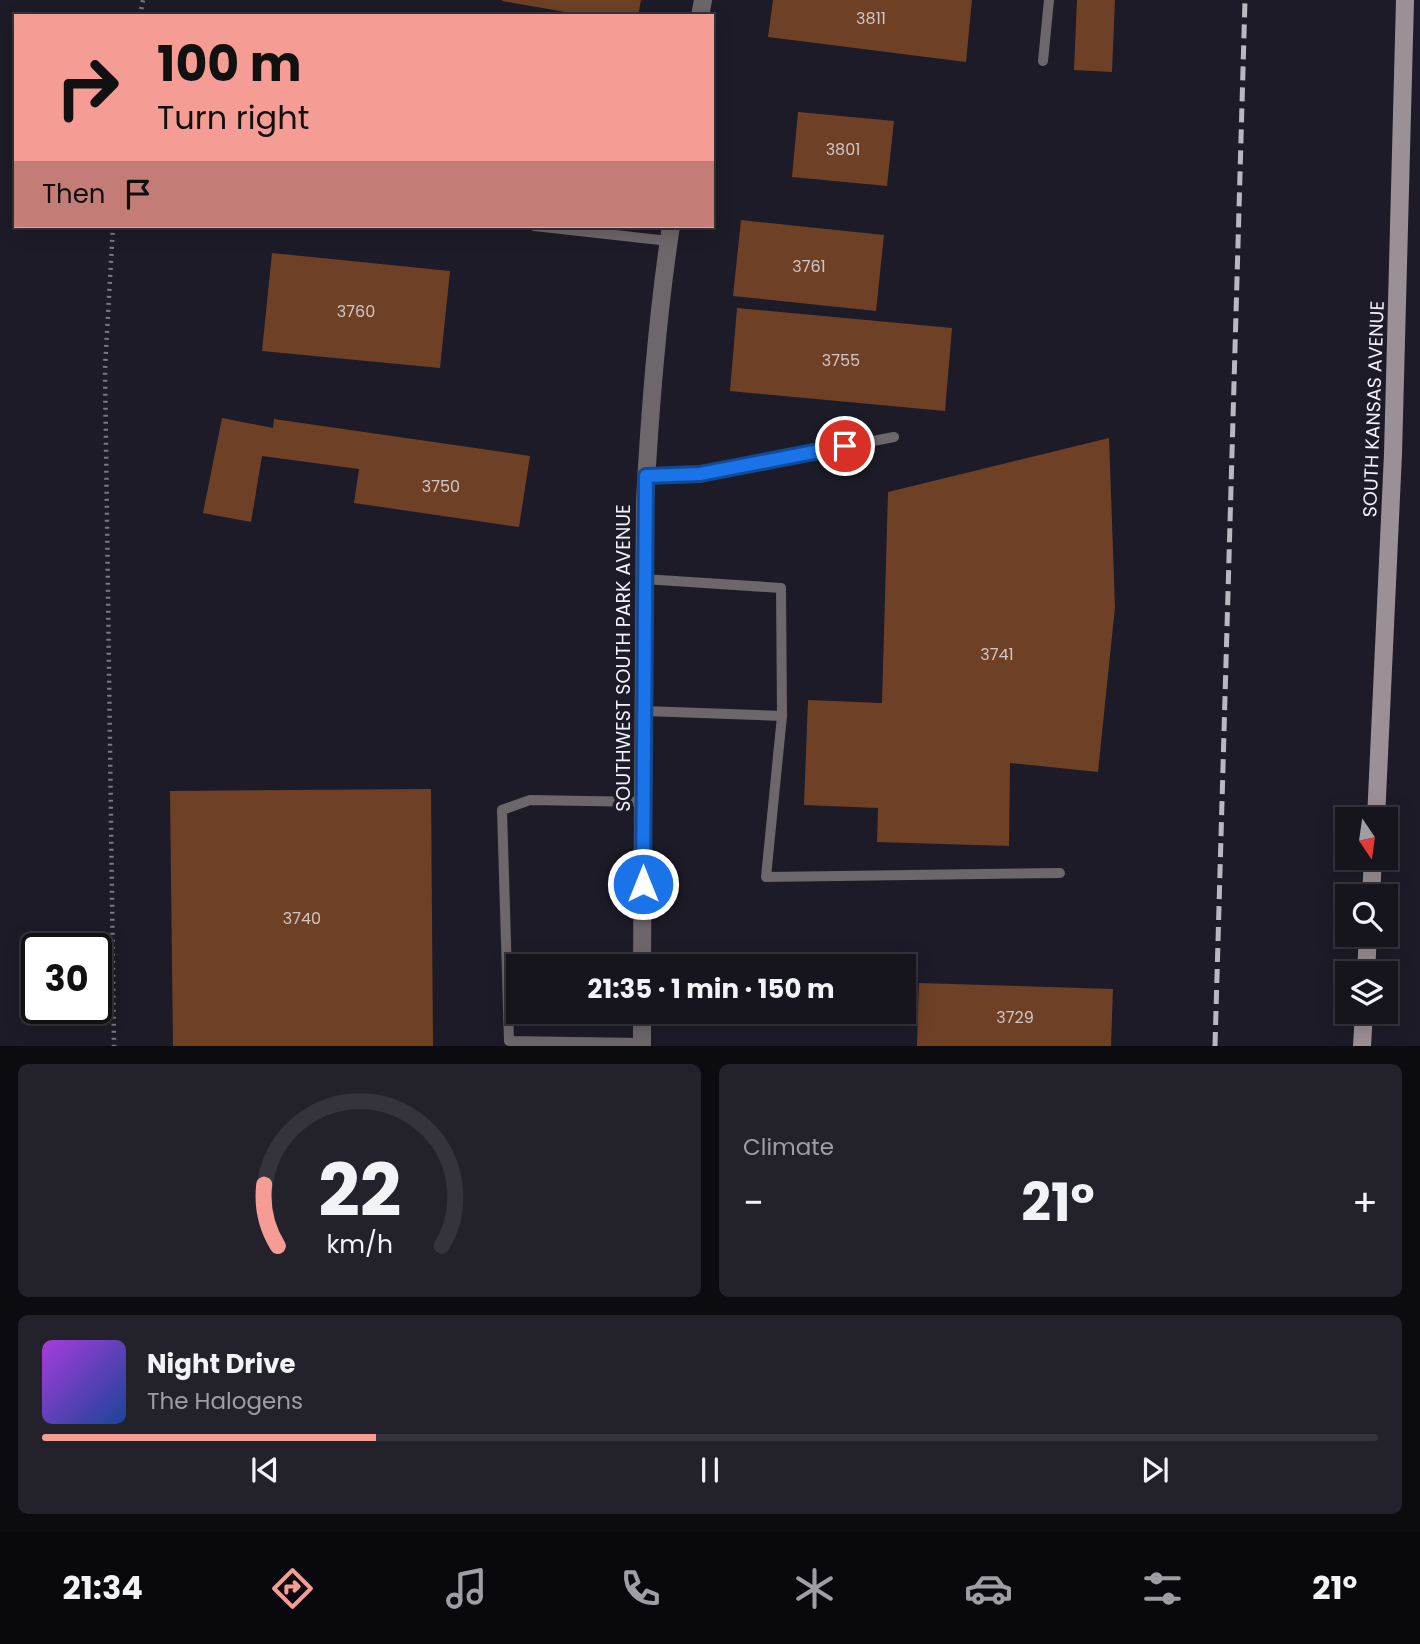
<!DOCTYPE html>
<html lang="en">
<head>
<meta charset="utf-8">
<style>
  :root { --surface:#16141d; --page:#23212a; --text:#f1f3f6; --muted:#9e9ea4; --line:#35333b; --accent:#f59c94 }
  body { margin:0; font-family:Poppins,sans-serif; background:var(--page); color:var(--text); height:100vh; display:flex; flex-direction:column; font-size:26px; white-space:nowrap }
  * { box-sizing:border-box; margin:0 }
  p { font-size:23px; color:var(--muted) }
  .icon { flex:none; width:38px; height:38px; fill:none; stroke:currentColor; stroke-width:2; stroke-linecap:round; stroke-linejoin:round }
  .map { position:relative; height:1046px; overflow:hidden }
  .side { display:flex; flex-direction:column; gap:18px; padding:18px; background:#0c0b10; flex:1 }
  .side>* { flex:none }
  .hud { position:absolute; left:14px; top:14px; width:700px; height:214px; border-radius:0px; box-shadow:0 4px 18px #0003,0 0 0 2px var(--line); background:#f59c94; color:#111; overflow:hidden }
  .needle { width:46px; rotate:167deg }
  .controls { position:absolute; left:1335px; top:807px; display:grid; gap:14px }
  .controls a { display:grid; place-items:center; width:63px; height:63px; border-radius:0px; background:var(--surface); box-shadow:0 4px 18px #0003,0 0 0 2px var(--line); font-size:35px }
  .speed { position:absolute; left:21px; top:933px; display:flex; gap:14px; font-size:35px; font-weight:700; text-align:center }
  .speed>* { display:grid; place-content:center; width:91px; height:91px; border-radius:50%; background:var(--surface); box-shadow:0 4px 18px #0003,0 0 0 2px var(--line); line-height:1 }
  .speed .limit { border:4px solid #111; border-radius:10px; background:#fff; color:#111 }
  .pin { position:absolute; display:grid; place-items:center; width:60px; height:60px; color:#fff; margin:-30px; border:4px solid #fff; border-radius:50%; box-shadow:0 2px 7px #0007 }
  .me { position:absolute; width:77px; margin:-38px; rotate:0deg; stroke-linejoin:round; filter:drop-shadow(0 0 5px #0008) }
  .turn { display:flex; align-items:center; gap:24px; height:147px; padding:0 28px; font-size:32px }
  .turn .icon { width:91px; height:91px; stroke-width:2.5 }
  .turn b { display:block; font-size:49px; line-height:60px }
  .then { display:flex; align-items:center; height:66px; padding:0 28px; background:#0003; gap:14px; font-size:26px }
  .big { font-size:52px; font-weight:700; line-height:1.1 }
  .side .widget { flex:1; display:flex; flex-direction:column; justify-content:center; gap:10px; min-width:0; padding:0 24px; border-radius:10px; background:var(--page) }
  .side .dial { align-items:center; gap:0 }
  .dial svg { height:182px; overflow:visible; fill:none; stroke:var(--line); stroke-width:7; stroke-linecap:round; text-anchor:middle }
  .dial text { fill:var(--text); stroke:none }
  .song { display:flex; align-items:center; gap:21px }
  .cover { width:84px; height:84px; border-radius:10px; background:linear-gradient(135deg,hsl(280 70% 55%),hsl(220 70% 35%)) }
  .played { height:7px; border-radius:4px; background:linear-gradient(90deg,var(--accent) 25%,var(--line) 25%) }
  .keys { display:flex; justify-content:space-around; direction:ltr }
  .heat { display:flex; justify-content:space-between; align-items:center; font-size:38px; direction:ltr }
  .side .tiles { flex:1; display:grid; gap:18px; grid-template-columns:1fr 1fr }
  .widget:last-child { grid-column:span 2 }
  .trip { position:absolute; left:506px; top:954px; width:410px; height:70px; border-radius:0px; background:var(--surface); box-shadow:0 4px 18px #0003,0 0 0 2px var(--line); font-weight:700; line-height:70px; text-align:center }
  .tab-bar { display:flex; height:112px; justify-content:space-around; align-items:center; background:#09080c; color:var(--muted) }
  .tab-bar .icon { width:49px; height:49px }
  .tab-bar .current { color:var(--accent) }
  .tab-bar b { font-size:32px; color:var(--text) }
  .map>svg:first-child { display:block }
  .building { fill:#6e4127 }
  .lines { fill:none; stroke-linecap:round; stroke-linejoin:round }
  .path { stroke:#7a7983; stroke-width:4.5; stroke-dasharray:2 5; stroke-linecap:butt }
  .lane { stroke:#6d666a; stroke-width:10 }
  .street { stroke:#6d666a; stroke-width:18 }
  .secondary { stroke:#9b9096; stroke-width:18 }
  .rail { stroke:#b9b8c1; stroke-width:5; stroke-dasharray:14 7; stroke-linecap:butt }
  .route-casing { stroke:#114b97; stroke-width:18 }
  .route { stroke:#1a73e8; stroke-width:12 }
  .labels { text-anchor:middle; stroke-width:7; stroke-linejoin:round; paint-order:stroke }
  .number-label { font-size:16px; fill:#d2c6c5 }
  .street-label { font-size:19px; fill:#f3f2fa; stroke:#1d1b27 }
</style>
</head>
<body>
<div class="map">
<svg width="1420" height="1046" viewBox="0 0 1420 1046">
  <rect width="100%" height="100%" fill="#1d1b27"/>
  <g class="building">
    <path d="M502 0H641L638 16H588L502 1Z"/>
    <path d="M773 0H972L966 62 768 37Z"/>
    <path d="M1077 0H1115L1112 72 1074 70Z"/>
    <path d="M798 112 894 121 887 186 792 177Z"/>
    <path d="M741 220 884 235 876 311 733 296Z"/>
    <path d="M272 253 450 271 440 368 262 351Z"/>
    <path d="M737 308 952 328 945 411 730 391Z"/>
    <path d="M222 418 273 428 274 419 530 456 519 527 354 503 359 469 262 456 251 522 203 513Z"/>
    <path d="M1109 438 1115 607 1098 772 1010 763 1009 846 877 842 878 808 804 805 808 700 882 703 888 492Z"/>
    <path d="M431 789 433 1046H173L170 791Z"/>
    <path d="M919 983 1113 989 1111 1046H917Z"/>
  </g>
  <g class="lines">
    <g class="path">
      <path d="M140 16 143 0"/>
      <path d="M113 226 105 368 114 1046"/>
    </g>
    <g class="lane">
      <path d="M1043 61 1049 0"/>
      <path d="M534 226 669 241"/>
      <path d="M646 476 700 474 894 437"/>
      <path d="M644 711 782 716 781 588 644 579"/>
      <path d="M782 716 766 877 1060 873"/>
      <path d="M642 1043 509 1041 502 810 530 800 643 802"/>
    </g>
    <g class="street">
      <path d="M700 16 703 0"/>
      <path d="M642 966 645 501C650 408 657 317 671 226"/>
      <path d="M642 1046V1012"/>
    </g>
    <g class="secondary">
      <path d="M1376 819 1393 454 1405 0"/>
      <path d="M1371 896 1373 858"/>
      <path d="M1366 973 1368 934"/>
      <path d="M1362 1046 1364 1012"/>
    </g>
    <path class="rail" d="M1215 1046 1245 0"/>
  </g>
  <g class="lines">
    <defs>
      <path id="route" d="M643 884 646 476 700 474 845 446"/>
    </defs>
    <use href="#route" class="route-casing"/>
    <use href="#route" class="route"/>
  </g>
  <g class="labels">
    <g class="number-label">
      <text x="871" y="24">3811</text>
      <text x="843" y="155">3801</text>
      <text x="809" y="272">3761</text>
      <text x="356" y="317">3760</text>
      <text x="841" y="366">3755</text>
      <text x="441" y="492">3750</text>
      <text x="997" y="660">3741</text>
      <text x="302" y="924">3740</text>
      <text x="1015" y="1023">3729</text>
    </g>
    <g class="street-label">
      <text transform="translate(1373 409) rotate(-88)" y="7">SOUTH KANSAS AVENUE</text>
      <text transform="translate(623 658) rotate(-90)" y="7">SOUTHWEST SOUTH PARK AVENUE</text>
    </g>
  </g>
</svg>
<div class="controls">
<a><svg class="needle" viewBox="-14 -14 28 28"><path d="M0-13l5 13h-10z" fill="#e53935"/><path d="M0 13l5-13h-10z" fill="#9e9ea4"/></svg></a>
<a><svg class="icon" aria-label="search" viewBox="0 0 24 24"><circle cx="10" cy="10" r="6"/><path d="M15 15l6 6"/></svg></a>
<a><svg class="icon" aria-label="layers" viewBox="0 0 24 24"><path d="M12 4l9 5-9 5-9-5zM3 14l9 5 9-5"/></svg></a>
</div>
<div class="speed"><div class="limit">30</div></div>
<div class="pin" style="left:845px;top:446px;background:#d93025"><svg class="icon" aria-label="arrive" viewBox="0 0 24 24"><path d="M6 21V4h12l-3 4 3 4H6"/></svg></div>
<svg class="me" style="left:643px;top:884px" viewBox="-20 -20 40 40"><circle r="17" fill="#1a73e8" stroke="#fff" stroke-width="3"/><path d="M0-11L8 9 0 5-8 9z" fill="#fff"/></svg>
<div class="trip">21:35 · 1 min · 150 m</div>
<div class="hud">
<div class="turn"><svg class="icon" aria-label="right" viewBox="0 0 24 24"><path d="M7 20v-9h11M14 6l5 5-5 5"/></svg><div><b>100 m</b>Turn right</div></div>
<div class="then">Then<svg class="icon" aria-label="arrive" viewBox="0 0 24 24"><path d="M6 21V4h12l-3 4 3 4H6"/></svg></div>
</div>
</div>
<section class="side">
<div class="tiles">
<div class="widget dial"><svg viewBox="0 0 100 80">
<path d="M14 69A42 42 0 1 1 86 69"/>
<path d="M14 69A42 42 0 0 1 8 42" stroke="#f59c94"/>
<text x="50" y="56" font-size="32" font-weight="700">22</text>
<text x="50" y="72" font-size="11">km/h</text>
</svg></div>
<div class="widget"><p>Climate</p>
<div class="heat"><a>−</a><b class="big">21°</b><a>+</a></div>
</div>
<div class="widget">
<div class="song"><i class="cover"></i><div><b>Night Drive</b><p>The Halogens</p></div></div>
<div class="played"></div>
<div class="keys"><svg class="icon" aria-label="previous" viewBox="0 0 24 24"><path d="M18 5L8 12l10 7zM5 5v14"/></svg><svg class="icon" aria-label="pause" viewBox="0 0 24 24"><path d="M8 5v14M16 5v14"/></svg><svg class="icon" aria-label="next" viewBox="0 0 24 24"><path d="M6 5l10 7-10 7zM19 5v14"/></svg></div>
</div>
</div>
</section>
<nav class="tab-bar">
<b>21:34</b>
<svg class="icon current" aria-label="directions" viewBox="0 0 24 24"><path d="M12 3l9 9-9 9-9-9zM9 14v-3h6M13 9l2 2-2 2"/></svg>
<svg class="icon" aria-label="music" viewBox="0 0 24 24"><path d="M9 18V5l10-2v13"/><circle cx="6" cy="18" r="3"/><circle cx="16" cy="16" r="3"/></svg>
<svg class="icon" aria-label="phone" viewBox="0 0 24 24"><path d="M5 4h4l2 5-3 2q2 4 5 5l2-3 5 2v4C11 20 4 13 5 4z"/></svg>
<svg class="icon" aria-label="climate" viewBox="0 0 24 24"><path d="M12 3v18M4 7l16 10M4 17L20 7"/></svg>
<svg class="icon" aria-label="car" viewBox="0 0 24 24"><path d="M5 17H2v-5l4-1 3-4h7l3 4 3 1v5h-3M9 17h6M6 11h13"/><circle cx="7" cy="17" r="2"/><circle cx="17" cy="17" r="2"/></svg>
<svg class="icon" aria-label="filters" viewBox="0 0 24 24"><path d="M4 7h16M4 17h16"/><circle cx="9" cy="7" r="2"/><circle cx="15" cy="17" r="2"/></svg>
<b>21°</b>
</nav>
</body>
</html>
